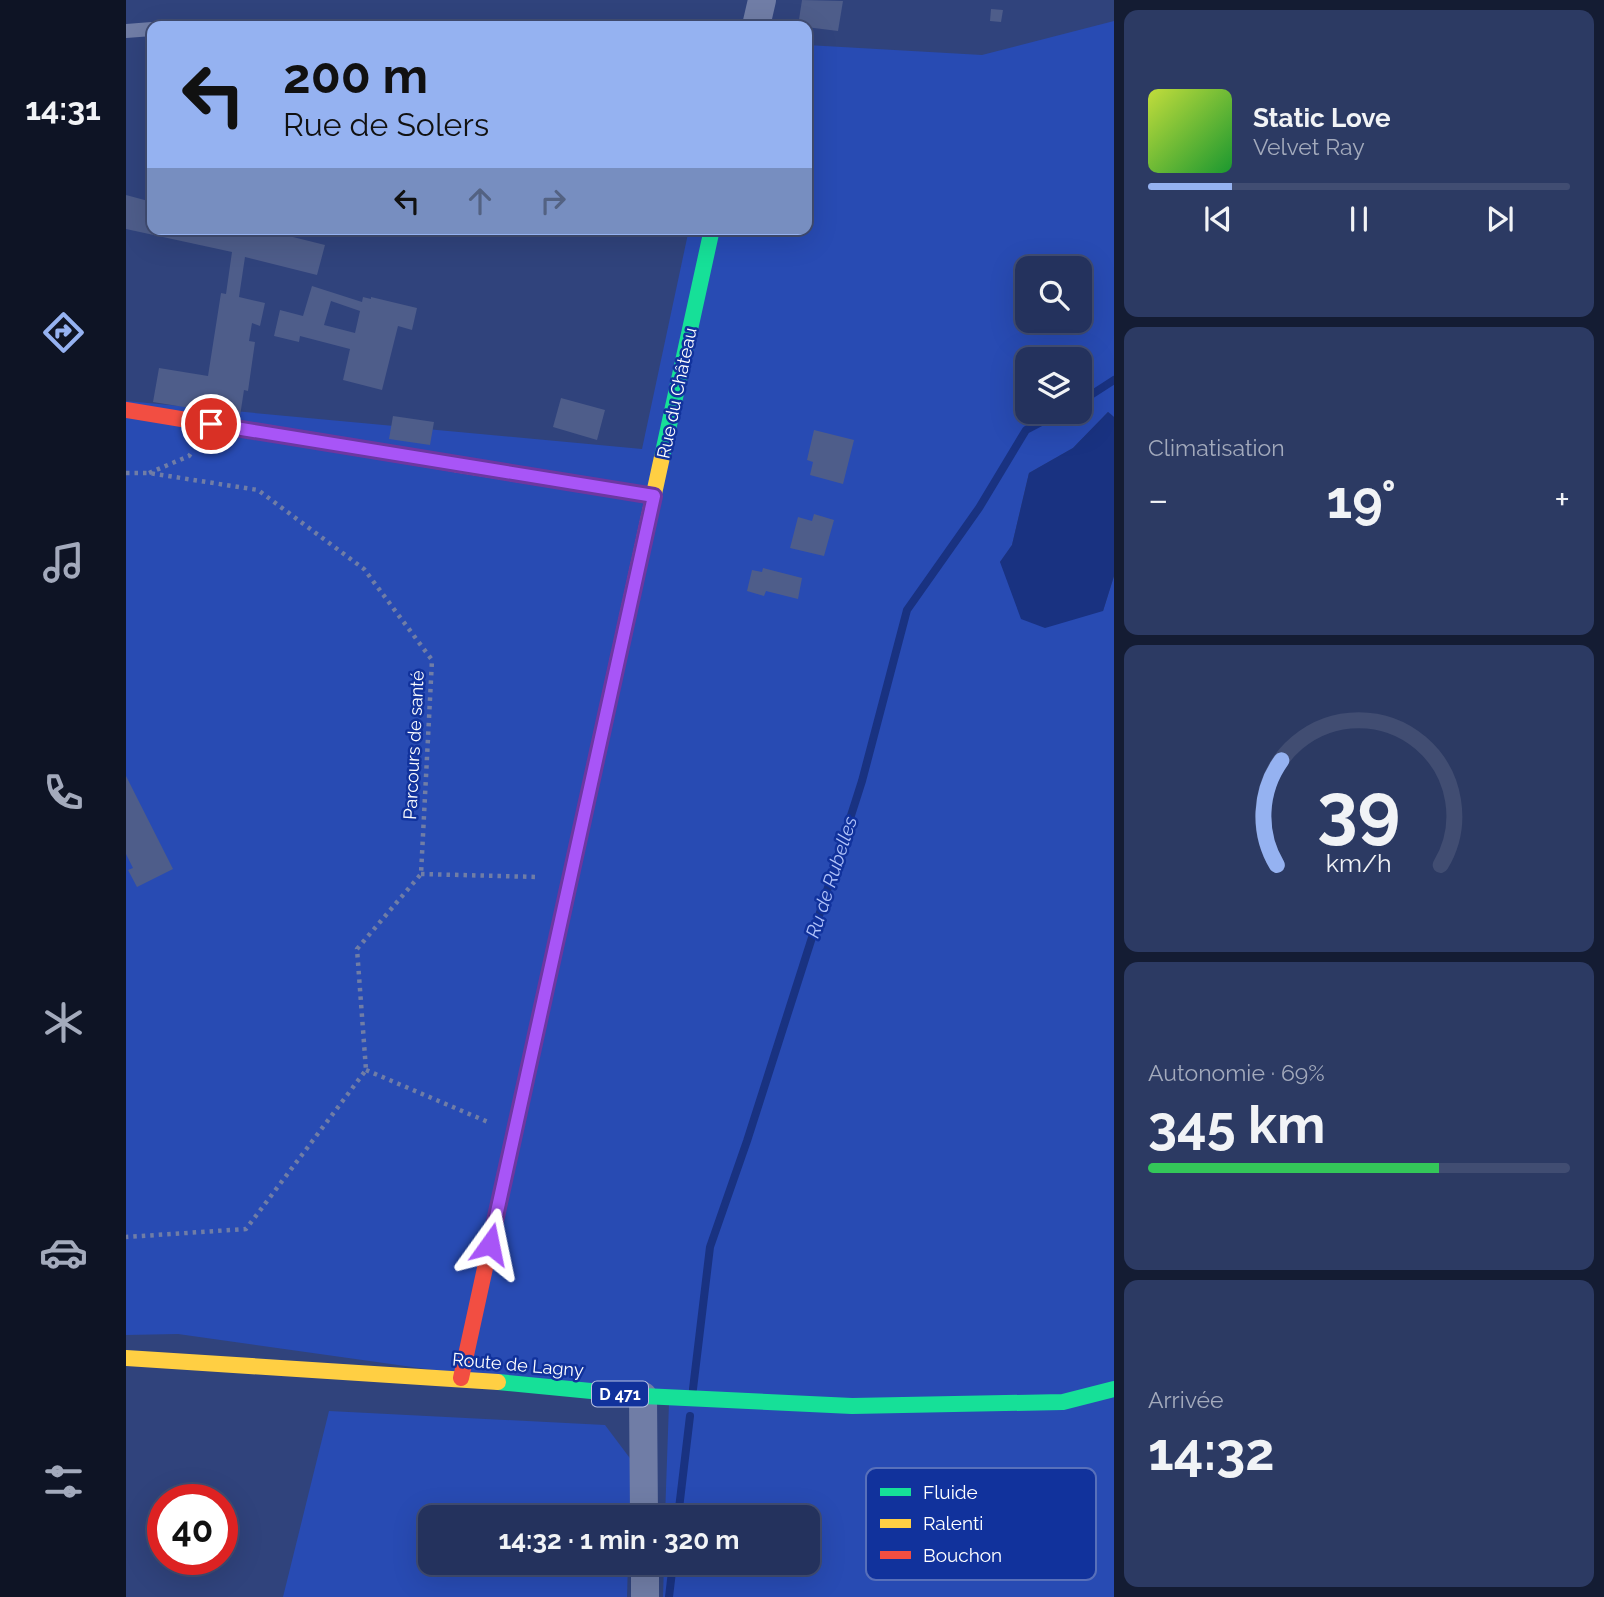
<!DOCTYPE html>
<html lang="fr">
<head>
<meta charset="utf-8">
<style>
  :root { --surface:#24325d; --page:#2c3a63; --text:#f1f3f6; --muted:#a3aabc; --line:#414d72; --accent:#95b2f1 }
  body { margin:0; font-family:Raleway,sans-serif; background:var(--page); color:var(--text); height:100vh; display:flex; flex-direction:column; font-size:26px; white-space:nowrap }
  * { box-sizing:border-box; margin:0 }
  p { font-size:23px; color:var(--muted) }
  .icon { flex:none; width:38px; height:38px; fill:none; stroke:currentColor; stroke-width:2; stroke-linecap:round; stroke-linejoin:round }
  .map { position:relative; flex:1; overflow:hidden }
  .sheet { display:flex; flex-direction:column; gap:10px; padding:10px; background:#141c33; width:490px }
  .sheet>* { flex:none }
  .banner { position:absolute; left:21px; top:21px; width:665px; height:214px; border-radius:14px; box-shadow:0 7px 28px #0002,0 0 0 2px var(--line); background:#95b2f1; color:#111; overflow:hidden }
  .fabs { position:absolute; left:889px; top:256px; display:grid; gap:14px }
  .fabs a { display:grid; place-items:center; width:77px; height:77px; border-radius:14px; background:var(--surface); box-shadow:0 7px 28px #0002,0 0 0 2px var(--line); font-size:35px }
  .speed { position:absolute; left:21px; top:1484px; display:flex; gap:14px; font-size:35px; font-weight:700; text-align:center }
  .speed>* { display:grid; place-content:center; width:91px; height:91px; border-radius:50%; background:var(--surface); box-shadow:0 7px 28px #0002,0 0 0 2px var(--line); line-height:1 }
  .speed .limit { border:10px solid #d22; background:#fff; color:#111 }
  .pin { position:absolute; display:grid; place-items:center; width:60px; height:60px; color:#fff; margin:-30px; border:4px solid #fff; border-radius:50%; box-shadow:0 2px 7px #0007 }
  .me { position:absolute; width:77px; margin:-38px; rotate:12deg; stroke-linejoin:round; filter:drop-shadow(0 0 5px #0008) }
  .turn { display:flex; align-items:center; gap:24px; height:147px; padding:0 21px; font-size:32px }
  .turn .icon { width:91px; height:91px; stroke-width:2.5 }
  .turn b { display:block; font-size:49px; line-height:60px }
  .lanes { display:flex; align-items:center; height:66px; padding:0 21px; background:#0003; justify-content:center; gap:35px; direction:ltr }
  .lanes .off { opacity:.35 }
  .big { font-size:52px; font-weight:700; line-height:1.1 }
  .sheet .tile { flex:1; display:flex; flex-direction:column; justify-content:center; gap:10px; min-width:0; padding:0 24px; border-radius:14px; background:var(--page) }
  .sheet .dial { align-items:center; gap:0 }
  .dial svg { height:182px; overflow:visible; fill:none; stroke:var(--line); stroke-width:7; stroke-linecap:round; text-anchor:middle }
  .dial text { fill:var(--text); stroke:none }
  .song { display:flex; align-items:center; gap:21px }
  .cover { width:84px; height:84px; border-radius:10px; background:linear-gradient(135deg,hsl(70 70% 55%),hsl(130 70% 35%)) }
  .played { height:7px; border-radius:4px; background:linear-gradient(90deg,var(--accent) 20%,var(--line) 20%) }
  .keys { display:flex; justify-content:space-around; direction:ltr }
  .heat { display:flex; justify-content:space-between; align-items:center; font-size:38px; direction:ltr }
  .charge { height:10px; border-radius:5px; background:linear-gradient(90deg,#34c759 69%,var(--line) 0) }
  .trip { position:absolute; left:292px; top:1505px; width:402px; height:70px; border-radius:14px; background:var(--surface); box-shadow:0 7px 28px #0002,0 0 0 2px var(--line); font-weight:700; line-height:70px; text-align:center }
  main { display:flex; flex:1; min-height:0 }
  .tabs { display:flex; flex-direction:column; width:126px; justify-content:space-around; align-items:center; background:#0e1425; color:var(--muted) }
  .tabs .icon { width:49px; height:49px }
  .tabs .selected { color:var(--accent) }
  .tabs b { font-size:32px; color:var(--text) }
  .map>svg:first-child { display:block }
  .green { fill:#284bb3; fill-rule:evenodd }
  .water { fill:#193281 }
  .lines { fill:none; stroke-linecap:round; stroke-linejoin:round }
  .stream { stroke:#193281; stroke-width:8 }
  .building { fill:#4e5d8a; fill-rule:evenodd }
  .path { stroke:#707da6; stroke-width:4.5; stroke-dasharray:3.5 5; stroke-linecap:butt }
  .lane { stroke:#707da6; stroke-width:14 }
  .street { stroke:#707da6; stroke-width:28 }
  .fast { stroke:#16e098; stroke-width:16 }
  .slow { stroke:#ffcf43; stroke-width:16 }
  .jam { stroke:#f24e42; stroke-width:16 }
  .route-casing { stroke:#6d37a1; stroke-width:18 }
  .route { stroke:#a855f7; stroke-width:12 }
  .labels { text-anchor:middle; stroke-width:5; stroke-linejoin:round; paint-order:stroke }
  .shield { fill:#11329c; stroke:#b8c2e1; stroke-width:2 }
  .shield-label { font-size:16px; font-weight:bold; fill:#fff }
  .street-label { font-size:18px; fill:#fff; stroke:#11329c }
  .water-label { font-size:19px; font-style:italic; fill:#b2c4fb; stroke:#11329c }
  .key { fill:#11329c; stroke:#5870ba; stroke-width:2 }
  .key-label { font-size:19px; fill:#fff }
</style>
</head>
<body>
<main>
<nav class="tabs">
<b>14:31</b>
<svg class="icon selected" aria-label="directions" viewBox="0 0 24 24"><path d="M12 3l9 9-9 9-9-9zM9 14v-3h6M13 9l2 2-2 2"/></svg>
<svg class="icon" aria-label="music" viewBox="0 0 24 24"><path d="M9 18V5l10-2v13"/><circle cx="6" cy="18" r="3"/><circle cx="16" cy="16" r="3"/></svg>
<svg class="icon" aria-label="phone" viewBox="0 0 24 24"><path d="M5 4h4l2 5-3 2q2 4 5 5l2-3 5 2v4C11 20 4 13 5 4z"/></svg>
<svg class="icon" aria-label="climate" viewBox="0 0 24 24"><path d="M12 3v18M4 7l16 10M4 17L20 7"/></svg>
<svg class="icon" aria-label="car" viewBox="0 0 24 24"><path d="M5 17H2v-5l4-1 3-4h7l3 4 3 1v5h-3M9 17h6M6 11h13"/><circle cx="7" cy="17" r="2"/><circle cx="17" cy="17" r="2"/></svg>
<svg class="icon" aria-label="filters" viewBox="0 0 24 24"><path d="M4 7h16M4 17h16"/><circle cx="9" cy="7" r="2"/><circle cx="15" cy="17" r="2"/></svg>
</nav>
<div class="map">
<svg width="988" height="1597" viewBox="0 0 988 1597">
  <rect width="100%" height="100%" fill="#30437c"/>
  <g class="green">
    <path d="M988 21V417L982 412 947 448 903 473 886 545 874 562 977 611 988 576V1597H537L538 1563H682V1517H539L543 1403 52 1334 0 1335V401L516 449 563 229H681V45L856 55ZM901 268H954V320H901ZM901 359H954V411H901Z"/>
    <path d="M203 1411 479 1425 506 1461 504 1517H304V1563H502L501 1597H157Z"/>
  </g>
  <path class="water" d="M982 412 988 417V576L977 611 919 628 895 619 874 562 886 545 903 473 947 448Z"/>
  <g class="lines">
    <g class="stream">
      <path d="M954 402 988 380"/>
      <path d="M567 1389 584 1247 621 1141 736 781 781 610 853 508 900 430 936 411"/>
      <path d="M552 1517 564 1416"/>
      <path d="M543 1597 547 1563"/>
    </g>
  </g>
  <g class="building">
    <path d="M676 0 717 1 712 31 672 26Z"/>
    <path d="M865 9 877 10 875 22 864 21Z"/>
    <path d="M0 195 26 202V229H135L199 245 191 275 119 257 113 297 139 303 134 326 126 323 123 341 129 342 122 391 118 390 114 416 27 402 33 368 82 376 95 293 100 294 106 252 0 229Z"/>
    <path d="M186 286 236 302 237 297 245 299V297L291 308 286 330 272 326 256 390 217 380 224 349 174 336 173 342 148 336 154 310 177 316ZM205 301 234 311 229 333 198 325Z"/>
    <path d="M435 398 479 410 471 440 427 427Z"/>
    <path d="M267 416 308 422 304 445 263 439Z"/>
    <path d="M688 430 728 440 717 484 684 475 687 462 681 460Z"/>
    <path d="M688 514 708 520 698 556 664 548 672 517 686 521Z"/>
    <path d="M637 568 676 578 672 599 640 591 638 596 621 591 626 570 636 572Z"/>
    <path d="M0 776 47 869 11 887 2 870 7 868 0 854Z"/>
  </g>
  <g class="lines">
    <g class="path">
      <path d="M0 473H23L132 490 238 569 306 660 295 874 231 949 240 1070 120 1229 0 1237"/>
      <path d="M23 473 63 456 65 453"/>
      <path d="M295 874 413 877"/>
      <path d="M240 1070 362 1122"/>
    </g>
    <path class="lane" d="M0 31 26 29"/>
    <g class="street">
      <path d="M630 26 636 0"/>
      <path d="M517 1396 518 1517"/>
      <path d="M519 1597V1563"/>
    </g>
    <g class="fast">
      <path d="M536 457 586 229"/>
      <path d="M372 1382 517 1396 726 1406 937 1402 988 1389"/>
    </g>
    <g class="slow">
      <path d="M329 464 528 496"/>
      <path d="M463 792 536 457"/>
      <path d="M0 1358 372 1382"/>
    </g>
    <g class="jam">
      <path d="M0 410 329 464"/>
      <path d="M335 1378 463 792"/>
    </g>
  </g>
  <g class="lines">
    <defs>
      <path id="route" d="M85 424 528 496 364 1244"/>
    </defs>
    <use href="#route" class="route-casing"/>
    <use href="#route" class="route"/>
  </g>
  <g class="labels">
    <rect class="shield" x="466" y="1381.5" width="56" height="25" rx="5"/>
    <g class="shield-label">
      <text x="494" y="1400">D 471</text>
    </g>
    <g class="street-label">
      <text transform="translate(551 393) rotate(-78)" y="6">Rue du Château</text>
      <text transform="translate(288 745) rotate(-87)" y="6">Parcours de santé</text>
      <text transform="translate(392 1365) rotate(5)" y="6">Route de Lagny</text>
    </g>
    <g class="water-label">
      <text transform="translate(705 877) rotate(-72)" y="7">Ru de Rubelles</text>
    </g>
  </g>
  <rect x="740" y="1468" width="230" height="112" rx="10" class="key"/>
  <rect x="754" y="1488" width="31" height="8" fill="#16e098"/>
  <rect x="754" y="1519" width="31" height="9" fill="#ffcf43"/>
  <rect x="754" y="1551" width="31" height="8" fill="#f24e42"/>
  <g class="key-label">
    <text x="797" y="1499">Fluide</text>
    <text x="797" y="1530">Ralenti</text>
    <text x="797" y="1562">Bouchon</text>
  </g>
</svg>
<div class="fabs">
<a><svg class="icon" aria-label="search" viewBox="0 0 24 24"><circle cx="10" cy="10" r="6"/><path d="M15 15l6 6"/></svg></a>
<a><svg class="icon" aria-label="layers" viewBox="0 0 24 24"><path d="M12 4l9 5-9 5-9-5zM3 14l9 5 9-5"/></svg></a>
</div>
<div class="speed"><div class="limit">40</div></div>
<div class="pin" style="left:85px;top:424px;background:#d93025"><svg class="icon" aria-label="arrive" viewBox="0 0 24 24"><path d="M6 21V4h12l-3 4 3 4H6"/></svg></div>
<svg class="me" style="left:364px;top:1244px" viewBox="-20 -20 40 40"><path d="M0-17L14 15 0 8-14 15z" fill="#a855f7" stroke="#fff" stroke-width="4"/></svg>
<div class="trip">14:32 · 1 min · 320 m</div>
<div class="banner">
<div class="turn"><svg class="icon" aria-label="left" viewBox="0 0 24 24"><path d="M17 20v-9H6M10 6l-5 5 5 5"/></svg><div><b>200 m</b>Rue de Solers</div></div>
<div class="lanes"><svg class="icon" aria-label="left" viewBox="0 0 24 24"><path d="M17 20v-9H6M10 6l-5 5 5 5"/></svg><svg class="icon off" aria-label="ahead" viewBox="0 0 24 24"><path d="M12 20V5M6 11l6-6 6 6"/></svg><svg class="icon off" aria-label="right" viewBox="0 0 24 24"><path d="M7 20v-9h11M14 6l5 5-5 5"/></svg></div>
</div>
</div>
<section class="sheet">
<div class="tile">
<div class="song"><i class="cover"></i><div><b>Static Love</b><p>Velvet Ray</p></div></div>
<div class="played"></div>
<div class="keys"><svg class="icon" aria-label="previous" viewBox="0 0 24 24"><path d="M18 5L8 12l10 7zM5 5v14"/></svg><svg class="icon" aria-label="pause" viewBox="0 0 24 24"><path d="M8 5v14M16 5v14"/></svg><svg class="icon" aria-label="next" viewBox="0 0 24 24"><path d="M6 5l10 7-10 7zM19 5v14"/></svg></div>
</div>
<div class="tile"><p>Climatisation</p>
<div class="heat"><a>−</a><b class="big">19°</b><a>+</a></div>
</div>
<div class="tile dial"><svg viewBox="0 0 100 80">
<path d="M14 69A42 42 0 1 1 86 69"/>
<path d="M14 69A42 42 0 0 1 16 23" stroke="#95b2f1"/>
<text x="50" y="56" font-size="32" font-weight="700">39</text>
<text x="50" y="72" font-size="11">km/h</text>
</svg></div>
<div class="tile"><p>Autonomie · 69%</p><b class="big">345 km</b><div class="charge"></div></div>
<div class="tile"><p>Arrivée</p><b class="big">14:32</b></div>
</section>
</main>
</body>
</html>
